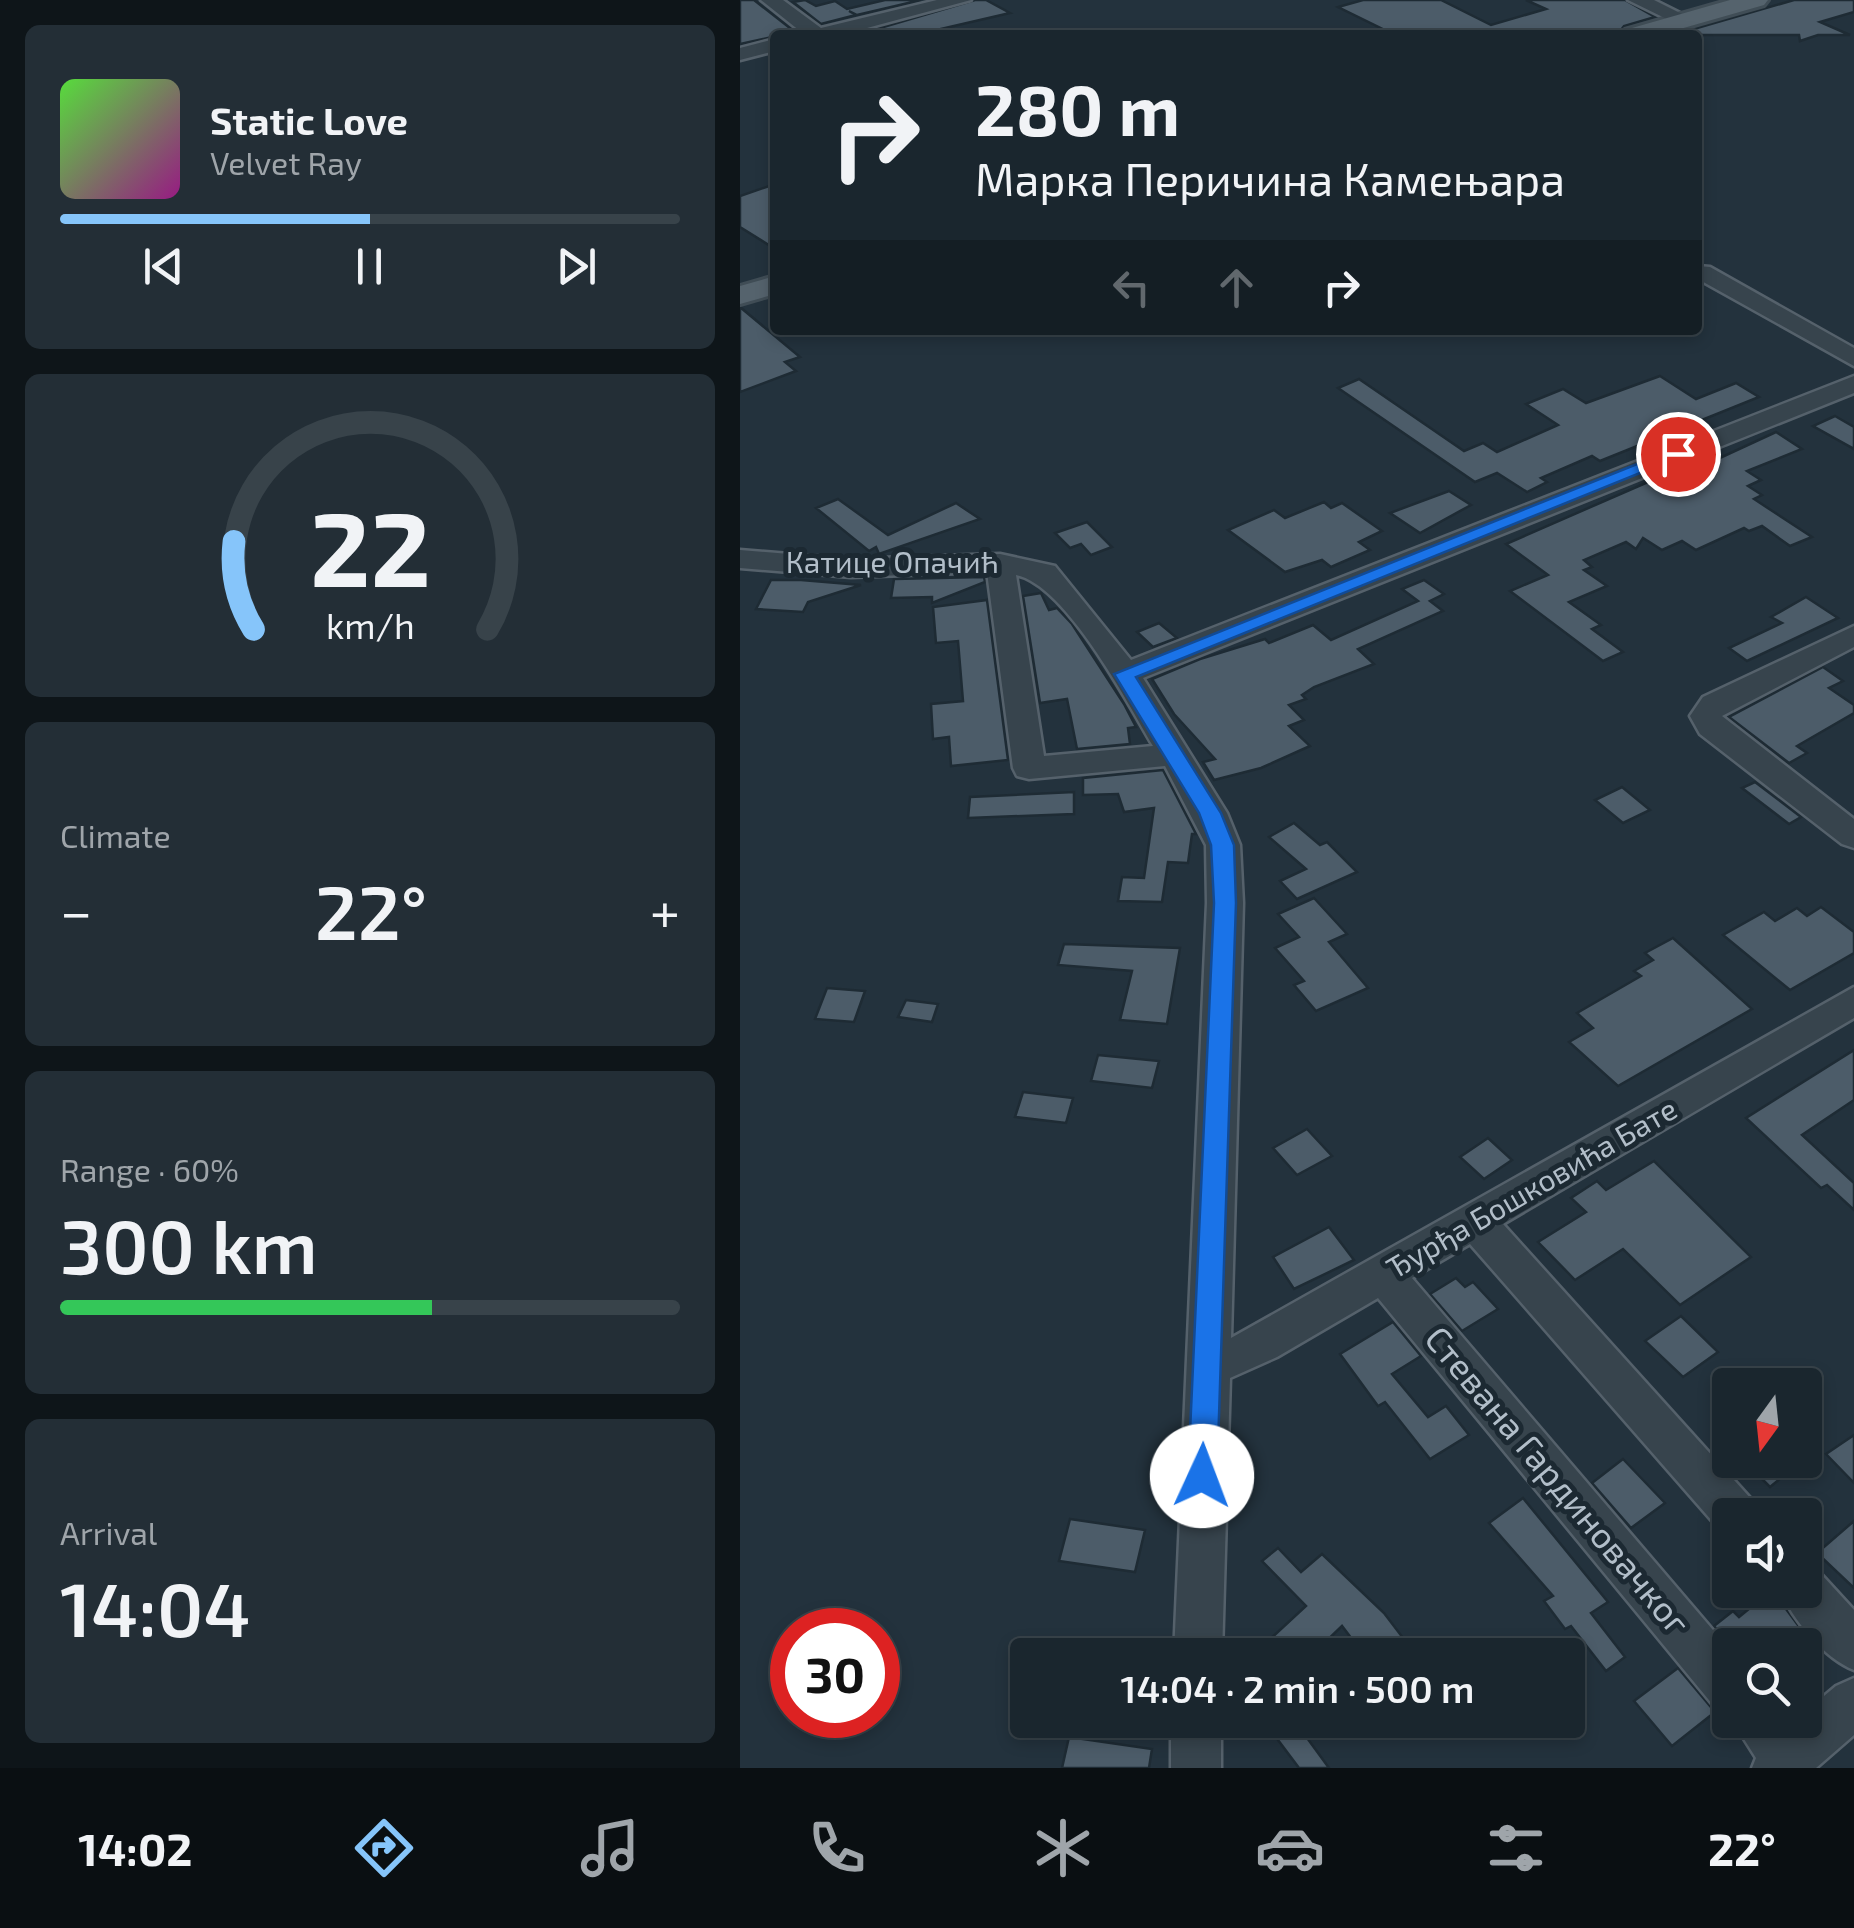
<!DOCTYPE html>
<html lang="en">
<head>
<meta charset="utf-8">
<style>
  :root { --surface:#1a262e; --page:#232e36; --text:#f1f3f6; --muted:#9fa5aa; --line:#38434a; --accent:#86c5fa }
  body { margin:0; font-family:"Exo 2",sans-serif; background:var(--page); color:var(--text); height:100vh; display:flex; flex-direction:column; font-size:38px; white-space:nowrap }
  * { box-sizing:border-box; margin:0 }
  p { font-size:32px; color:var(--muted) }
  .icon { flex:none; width:55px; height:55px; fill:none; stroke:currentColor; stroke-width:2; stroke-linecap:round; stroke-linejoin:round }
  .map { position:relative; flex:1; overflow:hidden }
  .drawer { display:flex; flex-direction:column; gap:25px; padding:25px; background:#0e1519; width:740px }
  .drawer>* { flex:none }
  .guide { position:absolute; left:30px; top:30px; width:932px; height:305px; border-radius:10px; box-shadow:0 5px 15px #0003,0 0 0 2px var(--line); background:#1a262e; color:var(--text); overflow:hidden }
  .needle { width:65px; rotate:195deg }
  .fabs { position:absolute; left:972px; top:1368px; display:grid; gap:20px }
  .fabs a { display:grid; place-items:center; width:110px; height:110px; border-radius:10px; background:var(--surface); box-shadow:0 5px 15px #0003,0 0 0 2px var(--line); font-size:50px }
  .speed { position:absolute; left:30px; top:1608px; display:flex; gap:20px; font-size:50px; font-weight:700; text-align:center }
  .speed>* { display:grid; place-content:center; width:130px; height:130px; border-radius:50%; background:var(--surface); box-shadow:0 5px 15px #0003,0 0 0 2px var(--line); line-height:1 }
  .speed .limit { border:15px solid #d22; background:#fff; color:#111 }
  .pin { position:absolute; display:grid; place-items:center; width:85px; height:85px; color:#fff; margin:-42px; border:5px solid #fff; border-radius:50%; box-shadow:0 2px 10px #0007 }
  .me { position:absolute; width:110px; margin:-55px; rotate:2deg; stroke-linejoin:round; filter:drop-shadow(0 0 8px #0008) }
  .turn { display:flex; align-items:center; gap:35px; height:210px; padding:0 40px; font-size:45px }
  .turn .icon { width:130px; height:130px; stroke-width:2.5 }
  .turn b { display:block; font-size:70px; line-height:85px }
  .lanes { display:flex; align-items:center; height:95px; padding:0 40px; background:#0003; justify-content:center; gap:50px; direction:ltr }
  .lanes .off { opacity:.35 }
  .big { font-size:75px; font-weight:600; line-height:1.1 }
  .drawer .widget { flex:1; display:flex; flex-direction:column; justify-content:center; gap:15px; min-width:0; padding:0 35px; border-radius:15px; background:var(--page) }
  .drawer .dial { align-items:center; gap:0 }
  .dial svg { height:260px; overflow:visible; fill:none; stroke:var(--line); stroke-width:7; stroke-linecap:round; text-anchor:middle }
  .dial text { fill:var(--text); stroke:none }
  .song { display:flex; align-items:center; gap:30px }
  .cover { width:120px; height:120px; border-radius:15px; background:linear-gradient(135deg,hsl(110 70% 55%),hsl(310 70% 35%)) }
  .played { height:10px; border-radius:5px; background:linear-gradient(90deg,var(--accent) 50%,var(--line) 50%) }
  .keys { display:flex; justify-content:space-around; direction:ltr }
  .heat { display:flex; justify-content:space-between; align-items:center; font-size:55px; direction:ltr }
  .charge { height:15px; border-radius:8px; background:linear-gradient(90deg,#34c759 60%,var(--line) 0) }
  .trip { position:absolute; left:270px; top:1638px; width:575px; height:100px; border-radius:10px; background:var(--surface); box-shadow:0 5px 15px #0003,0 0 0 2px var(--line); font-weight:600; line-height:100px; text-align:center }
  .dock { display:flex; height:160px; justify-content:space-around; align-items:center; background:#0a0f12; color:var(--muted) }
  .dock .icon { width:70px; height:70px }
  .dock .current { color:var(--accent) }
  .dock b { font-size:45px; color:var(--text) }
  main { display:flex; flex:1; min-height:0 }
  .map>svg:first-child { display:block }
  .building { fill:#4c5c69; stroke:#1e2b34; stroke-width:2.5 }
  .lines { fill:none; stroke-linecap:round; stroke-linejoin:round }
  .minor-casing { stroke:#55616b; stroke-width:5 }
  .major-casing { stroke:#404d56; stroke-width:6 }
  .minor { fill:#37444d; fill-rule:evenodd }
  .major { fill:#55636d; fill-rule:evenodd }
  .route { fill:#1a73e8; stroke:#114b97; stroke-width:2.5 }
  .labels { text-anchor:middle; stroke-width:10; stroke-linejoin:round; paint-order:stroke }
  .street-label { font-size:30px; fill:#b2bec9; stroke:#1c2932 }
  .near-street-label { font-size:35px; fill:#b2bec9; stroke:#1c2932 }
</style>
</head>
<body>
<main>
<section class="drawer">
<div class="widget">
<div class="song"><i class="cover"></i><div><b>Static Love</b><p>Velvet Ray</p></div></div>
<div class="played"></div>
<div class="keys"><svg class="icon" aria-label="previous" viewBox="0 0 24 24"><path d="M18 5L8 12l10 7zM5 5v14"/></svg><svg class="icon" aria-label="pause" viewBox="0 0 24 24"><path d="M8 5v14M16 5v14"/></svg><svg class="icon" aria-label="next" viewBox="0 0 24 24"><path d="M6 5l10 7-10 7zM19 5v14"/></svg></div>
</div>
<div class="widget dial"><svg viewBox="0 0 100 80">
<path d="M14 69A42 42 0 1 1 86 69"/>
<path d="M14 69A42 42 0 0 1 8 42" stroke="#86c5fa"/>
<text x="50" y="56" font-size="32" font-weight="700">22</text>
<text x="50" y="72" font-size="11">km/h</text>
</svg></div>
<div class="widget"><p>Climate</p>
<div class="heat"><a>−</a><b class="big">22°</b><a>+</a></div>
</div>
<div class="widget"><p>Range · 60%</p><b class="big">300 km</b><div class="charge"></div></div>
<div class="widget"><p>Arrival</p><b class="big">14:04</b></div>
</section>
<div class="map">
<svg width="1114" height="1768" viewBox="0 0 1114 1768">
  <rect width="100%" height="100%" fill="#23323d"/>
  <g class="building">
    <path d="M0 0H14L55 32 0 44Z"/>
    <path d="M65 0 76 6 95 1 107 9 145 0H181L117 15 109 11 116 15 81 24 53 2Z"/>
    <path d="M235 0H246L270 13 175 35H151L140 28Z"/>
    <path d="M623 0H701L751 25 806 9 786 0H885L915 17 884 26 877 35H655L598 7Z"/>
    <path d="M1054 0H1114V12L1080 22 1110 35H1078L1060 41 1059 35H933Z"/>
    <path d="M35 184V249L0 227V196Z"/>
    <path d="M0 307 60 357 45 362 56 371 0 392Z"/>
    <path d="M920 376 956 399 996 383 1019 397 860 461 852 456 801 478 807 482 787 492 757 473 735 482 598 388 619 379 724 451 743 443 757 452 818 425 786 404 823 389 846 403Z"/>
    <path d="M1095 416 1114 427V449L1073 426Z"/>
    <path d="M1036 432 1062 449 1007 471 1021 480 1008 486 1022 495 1014 499 1072 537 1050 546 1022 526 1009 531 1004 528 956 550 942 541 922 550 903 538 896 549 886 542 844 560 852 567 844 570 867 586 829 602 861 625 852 629 883 652 863 661 770 591 808 575 766 544 908 482 915 488Z"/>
    <path d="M709 491 731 505 680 533 650 513Z"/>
    <path d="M98 499 148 535 216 503 240 519 139 554 136 547 129 551 76 508Z"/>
    <path d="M584 502 591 508 602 503 642 531 619 542 630 550 591 567 582 560 545 572 488 530 534 510 545 518Z"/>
    <path d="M347 522 372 547 351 555 341 544 330 548 315 533Z"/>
    <path d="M244 577 245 582 192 603V597L151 598 154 579Z"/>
    <path d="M31 580H61L121 585 68 602 63 612 16 609Z"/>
    <path d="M684 580 704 594 690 601 703 611 618 649 634 664 574 687 562 695 566 699 549 705 564 720 549 726 570 746 521 768 474 780 463 762 475 759 434 714 412 679 460 659 525 639 529 643 573 625 591 640 678 601 662 589Z"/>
    <path d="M301 593 309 610 317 608 332 624 384 704 396 727 388 728 390 744 337 749 327 699 300 703 283 596Z"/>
    <path d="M1066 597 1098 618 1007 661 989 648 1042 623 1031 617Z"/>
    <path d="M247 600 268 760 211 766 209 737 193 739 191 704 223 701 218 641 196 643 193 607Z"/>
    <path d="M419 623 437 638 413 647 397 632Z"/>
    <path d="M1083 667 1103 681 1089 688 1114 705V713L1057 746 1067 753 1049 763 989 717Z"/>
    <path d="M423 770 456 834H452L448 863 428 862 422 902 378 901 382 877 404 878 414 808 384 812 378 794 343 795V778Z"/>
    <path d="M1015 782 1061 817 1049 824 1002 788Z"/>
    <path d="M882 787 910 810 883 823 855 800Z"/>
    <path d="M334 792V814L228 818 230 797Z"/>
    <path d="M554 823 580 845 587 842 617 872 557 899 540 881 566 869 529 837Z"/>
    <path d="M574 898 607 934 589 942 628 988 576 1011 554 985 564 981 535 948 559 937 538 914Z"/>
    <path d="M1081 907 1114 932V953L1050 990 983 935 1024 912 1035 921 1057 908 1067 916Z"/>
    <path d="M933 938 1012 1009 878 1086 829 1042 853 1028 837 1013 901 976 894 971 913 960 905 953Z"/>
    <path d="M324 944 440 948 427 1024 380 1020 392 971 318 965Z"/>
    <path d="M87 988 125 991 114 1022 75 1019Z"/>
    <path d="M166 1000 198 1004 192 1022 158 1017Z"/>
    <path d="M1114 1050V1100L1062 1135 1114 1183V1210L1087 1185 1081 1188 1006 1118Z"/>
    <path d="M358 1055 419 1061 412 1088 351 1081Z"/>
    <path d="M283 1092 333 1098 326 1123 275 1117Z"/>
    <path d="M567 1129 592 1156 557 1175 533 1148Z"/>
    <path d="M748 1138 772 1160 744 1179 720 1157Z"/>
    <path d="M914 1161 1011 1257 940 1305 883 1249 835 1280 798 1242 846 1212 831 1198 857 1181 866 1190Z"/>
    <path d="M589 1227 614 1260 554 1289 533 1257Z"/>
    <path d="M716 1278 725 1287 733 1282 758 1309 722 1331 690 1294Z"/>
    <path d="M941 1316 978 1352 943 1377 905 1341Z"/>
    <path d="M653 1322 681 1356 652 1374 688 1417 706 1406 729 1435 690 1459 645 1402 638 1406 600 1354Z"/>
    <path d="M1114 1435V1483L1086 1454Z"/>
    <path d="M883 1459 925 1503 891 1528 852 1483Z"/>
    <path d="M1003 1460H1063L1030 1487Z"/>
    <path d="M783 1498 868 1602 851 1613 885 1657 866 1671 831 1626 825 1629 804 1601 813 1596 749 1523Z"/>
    <path d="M330 1519 405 1530 395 1572 319 1561Z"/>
    <path d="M1114 1521V1588L1077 1553Z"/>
    <path d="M538 1548 561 1572 582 1554 644 1613 676 1655H624L602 1626 572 1655H513L566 1606 522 1561Z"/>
    <path d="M1032 1590 1069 1640 1063 1645H991L974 1626 993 1611 999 1617Z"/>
    <path d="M938 1668 975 1712 932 1746 894 1701Z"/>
    <path d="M523 1720H554L589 1768H559Z"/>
    <path d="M329 1737 412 1749 409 1768H322Z"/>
  </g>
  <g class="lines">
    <defs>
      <g id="minor">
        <path d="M21 0H43L81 28 197 0H231L101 35H65Z"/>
        <path d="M888 0H914L954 20 937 24Z"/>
        <path d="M35 39V51L0 60V48Z"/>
        <path d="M958 266 970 267 1114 348V366L958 279Z"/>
        <path d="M1114 376V393L403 678 487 813 500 845 503 903 491 1338 1114 987V1018L763 1224 1012 1500 1019 1515H990V1534L980 1530 730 1244 672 1278 990 1650V1712L973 1705 638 1298 537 1357 490 1378 482 1655H434L467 903 466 845 425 766 289 779 277 776 273 768 247 572 111 577 0 568V550L111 559 260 554 315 566 391 660ZM276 575C326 585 387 702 413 746L304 756Z"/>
        <path d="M1114 626V647L982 716 1114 819V848L1102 844 960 734 950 716 963 697Z"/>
        <path d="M1065 1568 1081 1574 1114 1610V1670C1084 1658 1053 1620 1040 1590H1065Z"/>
        <path d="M1114 1678V1735L1076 1768H1012L1016 1758 992 1720H1065V1712L1096 1686Z"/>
        <rect x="431" y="1720" width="50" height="48"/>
      </g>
      <g id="major">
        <path d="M990 0H1028L1024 5 919 35H881L885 30Z"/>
        <path d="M35 276V294L0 304V286Z"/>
      </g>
    </defs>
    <use href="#minor" class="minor-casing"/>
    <use href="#major" class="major-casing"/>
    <use href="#minor" class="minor"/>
    <use href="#major" class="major"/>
  </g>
  <path class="route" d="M932 450 947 454 396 677 481 813 494 845 496 903 477 1476 473 1485 462 1489 452 1485 448 1476 474 903 471 845 459 813 374 674Z"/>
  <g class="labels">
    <g class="street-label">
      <text x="152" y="573">Катице Опачић</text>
      <text transform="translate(792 1189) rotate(-30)" y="10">Ђурђа Бошковића Бате</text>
    </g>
    <g class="near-street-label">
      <text transform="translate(817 1481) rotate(50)" y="12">Стевана Гардиновачког</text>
    </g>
  </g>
</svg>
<div class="fabs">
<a><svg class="needle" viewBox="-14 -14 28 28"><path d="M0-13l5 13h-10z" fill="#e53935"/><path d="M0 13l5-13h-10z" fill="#9fa5aa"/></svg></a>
<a><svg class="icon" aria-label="sound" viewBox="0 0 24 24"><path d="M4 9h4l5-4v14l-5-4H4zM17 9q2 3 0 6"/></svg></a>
<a><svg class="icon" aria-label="search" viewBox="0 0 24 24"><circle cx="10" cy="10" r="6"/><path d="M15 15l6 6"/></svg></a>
</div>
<div class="speed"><div class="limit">30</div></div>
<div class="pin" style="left:938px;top:454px;background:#d93025"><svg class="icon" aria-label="arrive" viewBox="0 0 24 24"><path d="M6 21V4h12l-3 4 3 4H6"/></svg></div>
<svg class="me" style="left:462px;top:1476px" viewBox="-20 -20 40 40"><circle r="19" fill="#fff"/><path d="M0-13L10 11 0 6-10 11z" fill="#1a73e8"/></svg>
<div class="trip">14:04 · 2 min · 500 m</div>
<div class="guide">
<div class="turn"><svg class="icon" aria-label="right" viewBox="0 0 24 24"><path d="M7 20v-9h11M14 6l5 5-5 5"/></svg><div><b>280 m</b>Марка Перичина Камењара</div></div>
<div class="lanes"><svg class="icon off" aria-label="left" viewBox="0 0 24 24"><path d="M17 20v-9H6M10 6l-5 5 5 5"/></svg><svg class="icon off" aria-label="ahead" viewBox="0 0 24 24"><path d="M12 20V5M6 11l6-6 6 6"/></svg><svg class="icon" aria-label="right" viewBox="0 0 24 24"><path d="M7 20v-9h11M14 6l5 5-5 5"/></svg></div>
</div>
</div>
</main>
<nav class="dock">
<b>14:02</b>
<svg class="icon current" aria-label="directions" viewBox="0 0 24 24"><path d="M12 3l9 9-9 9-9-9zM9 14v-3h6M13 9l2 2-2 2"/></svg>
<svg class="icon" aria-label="music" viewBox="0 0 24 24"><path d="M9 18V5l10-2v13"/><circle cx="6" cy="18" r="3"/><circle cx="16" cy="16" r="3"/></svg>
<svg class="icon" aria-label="phone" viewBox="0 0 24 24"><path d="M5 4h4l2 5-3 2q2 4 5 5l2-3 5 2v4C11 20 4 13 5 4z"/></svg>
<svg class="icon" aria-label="climate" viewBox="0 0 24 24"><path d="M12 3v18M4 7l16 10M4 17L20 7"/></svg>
<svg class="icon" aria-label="car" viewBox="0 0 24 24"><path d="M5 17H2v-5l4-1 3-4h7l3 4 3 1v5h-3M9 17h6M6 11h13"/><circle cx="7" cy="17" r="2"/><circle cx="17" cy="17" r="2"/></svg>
<svg class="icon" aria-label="filters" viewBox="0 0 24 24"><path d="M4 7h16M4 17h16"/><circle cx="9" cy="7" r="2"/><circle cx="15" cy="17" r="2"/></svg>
<b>22°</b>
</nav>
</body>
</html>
